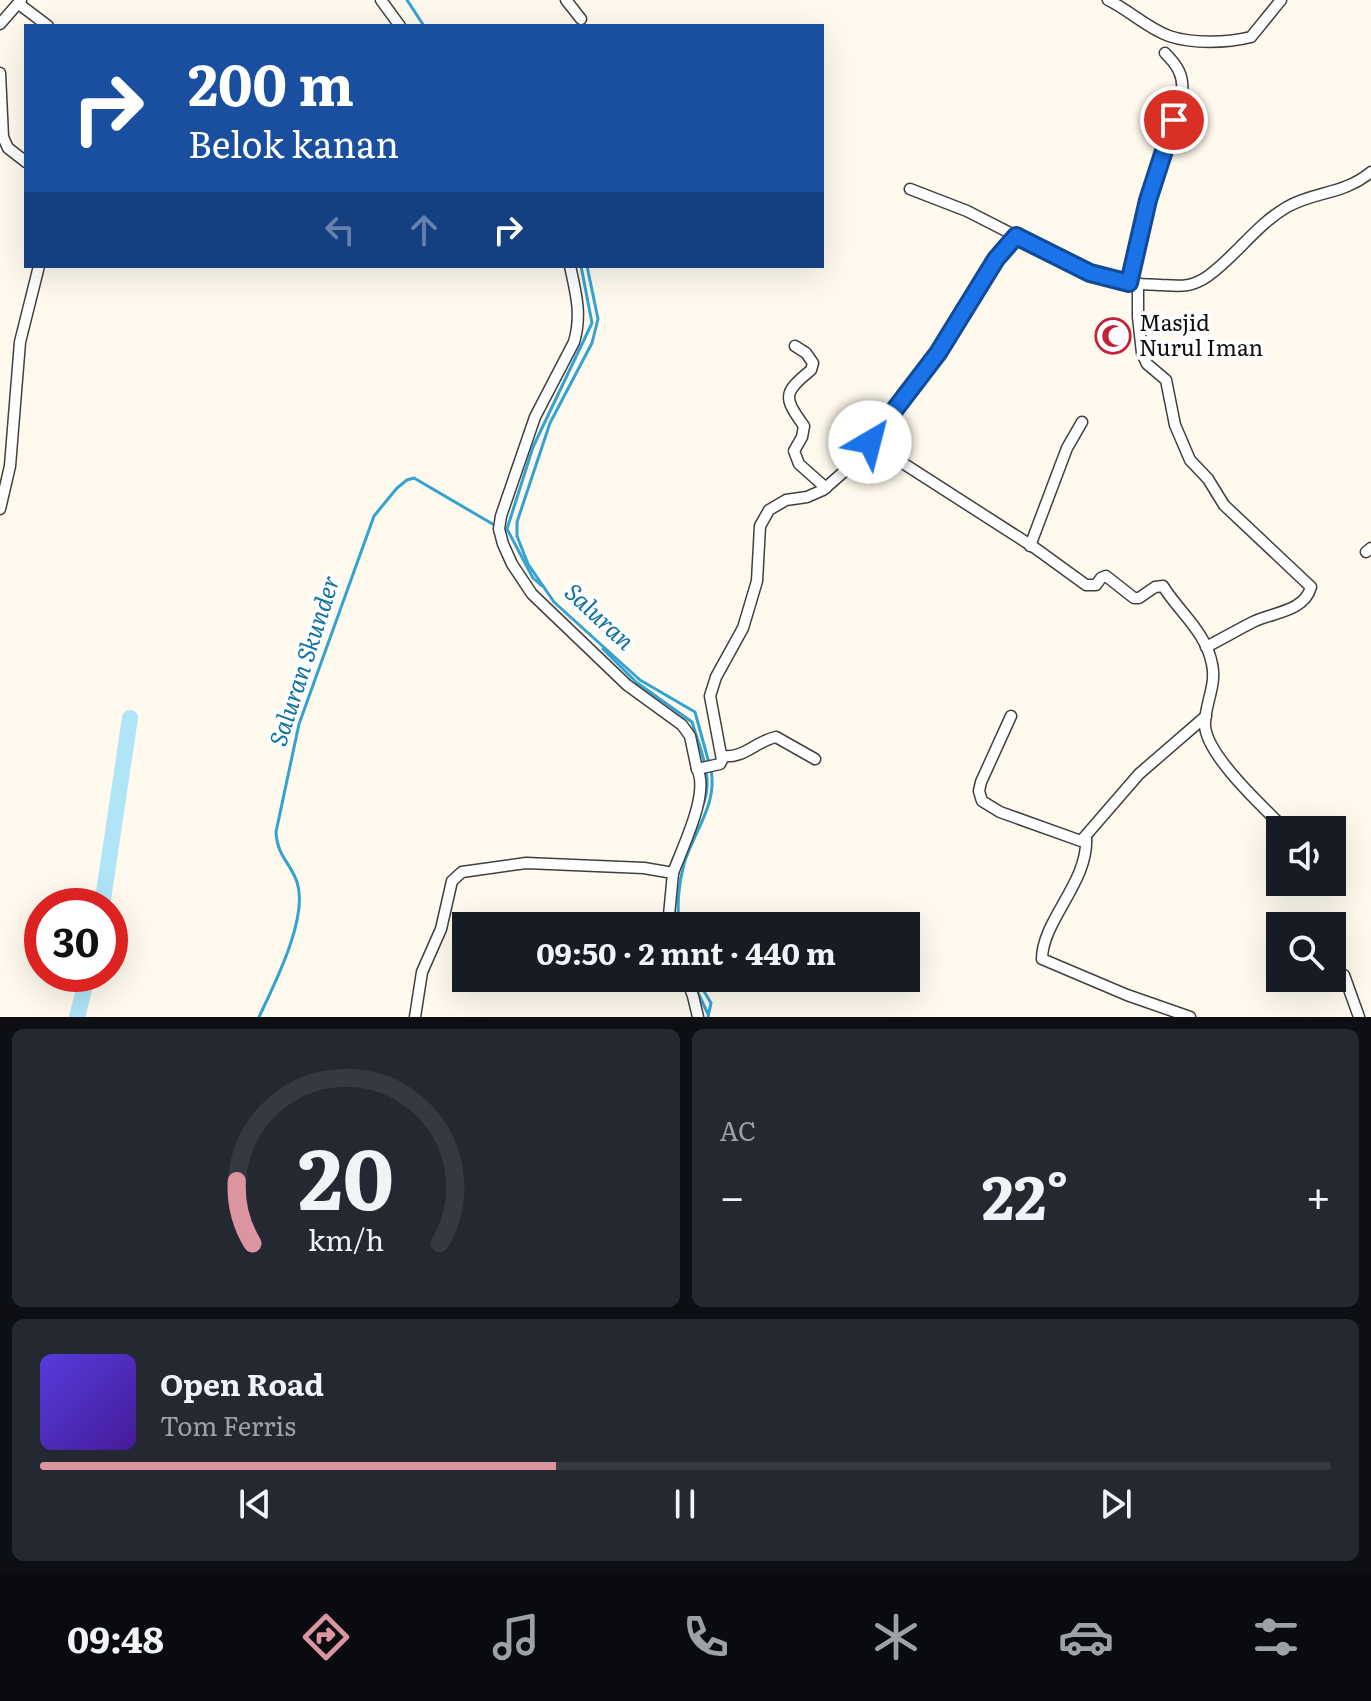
<!DOCTYPE html>
<html lang="id">
<head>
<meta charset="utf-8">
<style>
  :root { --surface:#171b24; --page:#242831; --text:#f1f3f6; --muted:#9ea1a6; --line:#363941; --accent:#dc94a1 }
  body { margin:0; font-family:Literata,serif; background:var(--page); color:var(--text); height:100vh; display:flex; flex-direction:column; font-size:30px; white-space:nowrap }
  * { box-sizing:border-box; margin:0 }
  p { font-size:26px; color:var(--muted) }
  .icon { flex:none; width:44px; height:44px; fill:none; stroke:currentColor; stroke-width:2; stroke-linecap:round; stroke-linejoin:round }
  .map { position:relative; height:1017px; overflow:hidden }
  .panel { display:flex; flex-direction:column; gap:12px; padding:12px; background:#0d0f14; flex:1 }
  .panel>* { flex:none }
  .top-card { position:absolute; left:24px; top:24px; width:800px; height:244px; border-radius:0px; box-shadow:0 8px 32px #0002; background:#1a4fa0; color:#fff; overflow:hidden }
  .tools { position:absolute; left:1266px; top:816px; display:grid; gap:16px }
  .tools a { display:grid; place-items:center; width:80px; height:80px; border-radius:0px; background:var(--surface); box-shadow:0 8px 32px #0002; font-size:40px }
  .speed { position:absolute; left:24px; top:888px; display:flex; gap:16px; font-size:40px; font-weight:700; text-align:center }
  .speed>* { display:grid; place-content:center; width:104px; height:104px; border-radius:50%; background:var(--surface); box-shadow:0 8px 32px #0002; line-height:1 }
  .speed .limit { border:12px solid #d22; background:#fff; color:#111 }
  .pin { position:absolute; display:grid; place-items:center; width:68px; height:68px; color:#fff; margin:-34px; border:4px solid #fff; border-radius:50%; box-shadow:0 2px 8px #0007 }
  .me { position:absolute; width:88px; margin:-44px; rotate:37deg; stroke-linejoin:round; filter:drop-shadow(0 0 6px #0008) }
  .turn { display:flex; align-items:center; gap:28px; height:168px; padding:0 32px; font-size:36px }
  .turn .icon { width:104px; height:104px; stroke-width:2.5 }
  .turn b { display:block; font-size:56px; line-height:68px }
  .lanes { display:flex; align-items:center; height:76px; padding:0 32px; background:#0003; justify-content:center; gap:40px; direction:ltr }
  .lanes .off { opacity:.35 }
  .big { font-size:60px; font-weight:700; line-height:1.1 }
  .panel .tile { flex:1; display:flex; flex-direction:column; justify-content:center; gap:12px; min-width:0; padding:0 28px; border-radius:12px; background:var(--page) }
  .panel .dial { align-items:center; gap:0 }
  .dial svg { height:208px; overflow:visible; fill:none; stroke:var(--line); stroke-width:7; stroke-linecap:round; text-anchor:middle }
  .dial text { fill:var(--text); stroke:none }
  .song { display:flex; align-items:center; gap:24px }
  .cover { width:96px; height:96px; border-radius:12px; background:linear-gradient(135deg,hsl(250 70% 55%),hsl(260 70% 35%)) }
  .played { height:8px; border-radius:4px; background:linear-gradient(90deg,var(--accent) 40%,var(--line) 40%) }
  .keys { display:flex; justify-content:space-around; direction:ltr }
  .heat { display:flex; justify-content:space-between; align-items:center; font-size:44px; direction:ltr }
  .panel .tiles { flex:1; display:grid; gap:12px; grid-template-columns:1fr 1fr }
  .tile:last-child { grid-column:span 2 }
  .trip { position:absolute; left:452px; top:912px; width:468px; height:80px; border-radius:0px; background:var(--surface); box-shadow:0 8px 32px #0002; font-weight:700; line-height:80px; text-align:center }
  .menu { display:flex; height:128px; justify-content:space-around; align-items:center; background:#090b0e; color:var(--muted) }
  .menu .icon { width:56px; height:56px }
  .menu .active { color:var(--accent) }
  .menu b { font-size:36px; color:var(--text) }
  .map>svg:first-child { display:block }
  .lines { fill:none; stroke-linecap:round; stroke-linejoin:round }
  .stream { stroke:#35a3d1; stroke-width:3 }
  .river { stroke:#b0e5f8; stroke-width:16 }
  .minor-casing { stroke:#404040; stroke-width:13 }
  .minor { stroke:#fff; stroke-width:10 }
  .route-casing { stroke:#114b97; stroke-width:20 }
  .route { stroke:#1a73e8; stroke-width:14 }
  .labels { text-anchor:middle; stroke-width:8; stroke-linejoin:round; paint-order:stroke }
  .poi-label { font-size:22px; fill:#0d0d0d; stroke:#fff; text-anchor:start }
  .water-label { font-size:24px; font-style:italic; fill:#1273a3; stroke:#fff }
</style>
</head>
<body>
<div class="map">
<svg width="1371" height="1017" viewBox="0 0 1371 1017">
  <rect width="100%" height="100%" fill="#fffaed"/>
  <g class="lines">
    <g class="stream">
      <path d="M407 0 424 26"/>
      <path d="M587 266 598 319 592 343 550 423 517 522V536L528 564 554 602 640 680 695 712 709 763"/>
      <path d="M542 586 533 578 507 529 533 447 592 323 581 266"/>
      <path d="M603 649 636 682 692 722C700 749 715 780 702 807"/>
      <path d="M680 926C676 908 679 882 684 864 693 833 718 804 711 770"/>
      <path d="M691 978 708 1014"/>
      <path d="M696 978 711 1003 708 1017"/>
      <path d="M259 1017C274 985 309 917 297 882 290 862 277 856 276 832L299 724 374 516 397 488 407 480 414 478 496 526"/>
    </g>
    <g class="river">
      <path d="M102 906 130 718"/>
      <path d="M77 1017 88 974"/>
    </g>
    <defs>
      <g id="minor">
        <path d="M381 0 400 26"/>
        <path d="M566 0 581 19"/>
        <path d="M1108 0C1129 10 1147 28 1169 36 1192 44 1227 43 1251 37L1281 0"/>
        <path d="M19 4 48 26"/>
        <path d="M0 24 21 0"/>
        <path d="M0 73 3 137 8 148 26 162"/>
        <path d="M910 189 967 211 1016 236"/>
        <path d="M570 266C576 293 582 315 574 342L535 417 501 516 499 529 503 544 512 564 532 594 627 685 682 725 690 736 697 769"/>
        <path d="M1129 283 1148 200 1182 93C1184 75 1177 65 1165 53"/>
        <path d="M1138 283V317L1142 353 1147 364 1166 380 1175 425 1190 460 1208 479 1224 505 1311 587C1304 612 1273 612 1253 622 1237 630 1222 639 1206 647"/>
        <path d="M795 346 806 353 813 363 811 370C783 393 783 397 804 426L802 437 794 451 799 464 826 488"/>
        <path d="M870 442 1035 548 1086 585H1096L1101 578 1106 576 1134 598H1139L1155 587 1163 586C1179 612 1206 632 1212 664 1217 686 1204 705 1205 726 1207 755 1260 804 1280 824"/>
        <path d="M0 509 10 466 20 342 39 266"/>
        <path d="M1030 546 1067 448 1082 422"/>
        <path d="M1366 552 1371 548"/>
        <path d="M1011 716 981 782 979 791 982 801 1000 812 1081 841 1139 774 1206 716"/>
        <path d="M722 756C744 759 756 741 776 737L815 759"/>
        <path d="M1086 838C1089 881 1042 921 1042 959L1127 995 1190 1017"/>
        <path d="M673 873C682 848 710 793 697 769L720 764 722 760 710 696 716 677 743 628 757 581 760 526 769 510 786 500 807 497 823 490 855 462 938 353 1006 245 1016 236C1052 254 1086 273 1124 282 1136 285 1149 284 1161 285 1180 286 1191 288 1208 276 1236 256 1256 225 1287 207 1315 191 1343 195 1371 172"/>
        <path d="M1344 975 1359 1017"/>
        <path d="M686 978 693 996 698 1017"/>
        <path d="M415 1017 422 972 441 929 452 881 462 872 526 863 644 868 673 873 668 926"/>
      </g>
    </defs>
    <use href="#minor" class="minor-casing"/>
    <use href="#minor" class="minor"/>
  </g>
  <g class="lines">
    <defs>
      <path id="route" d="M870 442 938 353 996 259 1016 236 1090 273 1129 283 1148 200 1174 120"/>
    </defs>
    <use href="#route" class="route-casing"/>
    <use href="#route" class="route"/>
  </g>
  <defs>
    <symbol id="mosque-ring" viewBox="-11 -11 22 22"><circle r="9.5" fill="#fff" stroke="#c22139" stroke-width="1.5"/><path d="M3.5-4.9A6 6 0 1 0 3.5 4.9A5 5 0 1 1 3.5-4.9Z" fill="#c22139"/></symbol>
  </defs>
  <g fill-rule="evenodd">
    <use href="#mosque-ring" x="1093" y="316" width="40" height="40"/>
  </g>
  <g class="labels">
    <g class="poi-label">
      <text x="1139" y="331">Masjid<tspan x="1139" dy="25">Nurul Iman</tspan></text>
    </g>
    <g class="water-label">
      <text transform="translate(599 617) rotate(43)" y="8">Saluran</text>
      <text transform="translate(305 661) rotate(-72)" y="8">Saluran Skunder</text>
    </g>
  </g>
</svg>
<div class="tools">
<a><svg class="icon" aria-label="sound" viewBox="0 0 24 24"><path d="M4 9h4l5-4v14l-5-4H4zM17 9q2 3 0 6"/></svg></a>
<a><svg class="icon" aria-label="search" viewBox="0 0 24 24"><circle cx="10" cy="10" r="6"/><path d="M15 15l6 6"/></svg></a>
</div>
<div class="speed"><div class="limit">30</div></div>
<div class="pin" style="left:1174px;top:120px;background:#d93025"><svg class="icon" aria-label="arrive" viewBox="0 0 24 24"><path d="M6 21V4h12l-3 4 3 4H6"/></svg></div>
<svg class="me" style="left:870px;top:442px" viewBox="-20 -20 40 40"><circle r="19" fill="#fff"/><path d="M0-13L10 11 0 6-10 11z" fill="#1a73e8"/></svg>
<div class="trip">09:50 · 2 mnt · 440 m</div>
<div class="top-card">
<div class="turn"><svg class="icon" aria-label="right" viewBox="0 0 24 24"><path d="M7 20v-9h11M14 6l5 5-5 5"/></svg><div><b>200 m</b>Belok kanan</div></div>
<div class="lanes"><svg class="icon off" aria-label="left" viewBox="0 0 24 24"><path d="M17 20v-9H6M10 6l-5 5 5 5"/></svg><svg class="icon off" aria-label="ahead" viewBox="0 0 24 24"><path d="M12 20V5M6 11l6-6 6 6"/></svg><svg class="icon" aria-label="right" viewBox="0 0 24 24"><path d="M7 20v-9h11M14 6l5 5-5 5"/></svg></div>
</div>
</div>
<section class="panel">
<div class="tiles">
<div class="tile dial"><svg viewBox="0 0 100 80">
<path d="M14 69A42 42 0 1 1 86 69"/>
<path d="M14 69A42 42 0 0 1 8 45" stroke="#dc94a1"/>
<text x="50" y="56" font-size="32" font-weight="700">20</text>
<text x="50" y="72" font-size="11">km/h</text>
</svg></div>
<div class="tile"><p>AC</p>
<div class="heat"><a>−</a><b class="big">22°</b><a>+</a></div>
</div>
<div class="tile">
<div class="song"><i class="cover"></i><div><b>Open Road</b><p>Tom Ferris</p></div></div>
<div class="played"></div>
<div class="keys"><svg class="icon" aria-label="previous" viewBox="0 0 24 24"><path d="M18 5L8 12l10 7zM5 5v14"/></svg><svg class="icon" aria-label="pause" viewBox="0 0 24 24"><path d="M8 5v14M16 5v14"/></svg><svg class="icon" aria-label="next" viewBox="0 0 24 24"><path d="M6 5l10 7-10 7zM19 5v14"/></svg></div>
</div>
</div>
</section>
<nav class="menu">
<b>09:48</b>
<svg class="icon active" aria-label="directions" viewBox="0 0 24 24"><path d="M12 3l9 9-9 9-9-9zM9 14v-3h6M13 9l2 2-2 2"/></svg>
<svg class="icon" aria-label="music" viewBox="0 0 24 24"><path d="M9 18V5l10-2v13"/><circle cx="6" cy="18" r="3"/><circle cx="16" cy="16" r="3"/></svg>
<svg class="icon" aria-label="phone" viewBox="0 0 24 24"><path d="M5 4h4l2 5-3 2q2 4 5 5l2-3 5 2v4C11 20 4 13 5 4z"/></svg>
<svg class="icon" aria-label="climate" viewBox="0 0 24 24"><path d="M12 3v18M4 7l16 10M4 17L20 7"/></svg>
<svg class="icon" aria-label="car" viewBox="0 0 24 24"><path d="M5 17H2v-5l4-1 3-4h7l3 4 3 1v5h-3M9 17h6M6 11h13"/><circle cx="7" cy="17" r="2"/><circle cx="17" cy="17" r="2"/></svg>
<svg class="icon" aria-label="filters" viewBox="0 0 24 24"><path d="M4 7h16M4 17h16"/><circle cx="9" cy="7" r="2"/><circle cx="15" cy="17" r="2"/></svg>
</nav>
</body>
</html>
